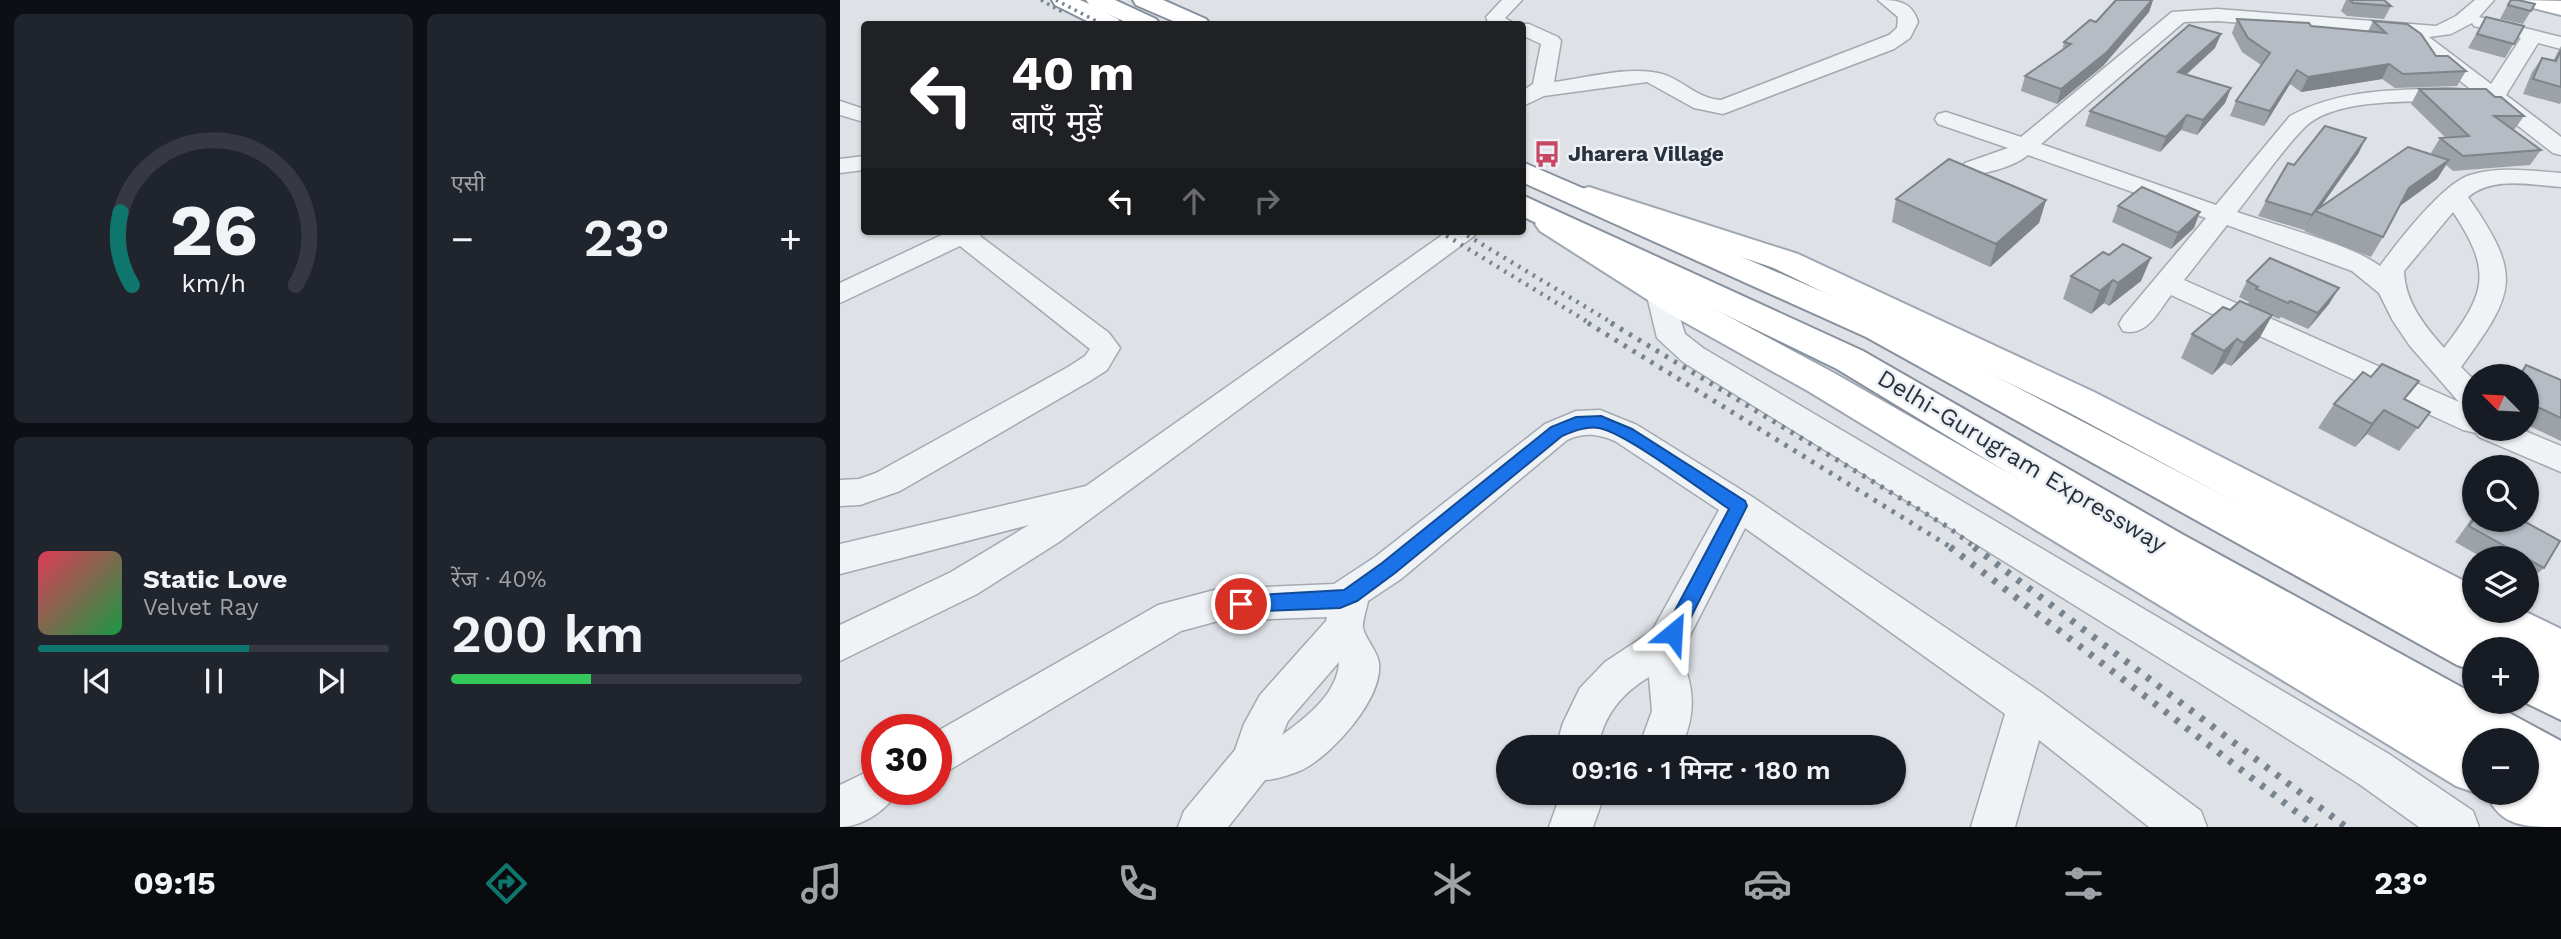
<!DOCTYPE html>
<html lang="hi">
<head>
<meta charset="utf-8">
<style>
  :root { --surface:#171b24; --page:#20242c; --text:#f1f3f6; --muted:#9ea1a6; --line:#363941; --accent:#0f766e }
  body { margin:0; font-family:"Work Sans","Noto Sans Devanagari",sans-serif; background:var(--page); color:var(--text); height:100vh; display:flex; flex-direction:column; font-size:26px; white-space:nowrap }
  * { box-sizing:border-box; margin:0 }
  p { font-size:23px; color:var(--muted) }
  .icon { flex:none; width:38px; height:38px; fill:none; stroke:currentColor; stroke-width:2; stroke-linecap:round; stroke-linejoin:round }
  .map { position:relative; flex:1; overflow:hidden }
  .drawer { display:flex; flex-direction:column; gap:14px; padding:14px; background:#0d0f14; width:840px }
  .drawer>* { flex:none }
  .guide { position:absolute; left:21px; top:21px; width:665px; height:214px; border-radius:7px; box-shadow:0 2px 5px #0004; background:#202124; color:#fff; overflow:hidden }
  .needle { width:46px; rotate:294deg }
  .buttons { position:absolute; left:1622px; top:364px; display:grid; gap:14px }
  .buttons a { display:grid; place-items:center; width:77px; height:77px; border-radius:50%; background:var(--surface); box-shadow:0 2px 5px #0004; font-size:35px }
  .speed { position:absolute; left:21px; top:714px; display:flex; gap:14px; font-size:35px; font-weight:700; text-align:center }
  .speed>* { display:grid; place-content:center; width:91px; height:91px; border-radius:50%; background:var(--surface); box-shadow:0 2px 5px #0004; line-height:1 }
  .speed .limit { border:10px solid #d22; background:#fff; color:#111 }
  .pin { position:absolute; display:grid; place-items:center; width:60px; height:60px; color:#fff; margin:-30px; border:4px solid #fff; border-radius:50%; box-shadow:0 2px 7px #0007 }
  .me { position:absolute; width:77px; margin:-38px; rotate:27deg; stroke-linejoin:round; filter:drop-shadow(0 0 5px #0008) }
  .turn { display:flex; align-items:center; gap:24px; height:147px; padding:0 35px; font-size:32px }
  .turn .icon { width:91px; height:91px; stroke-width:2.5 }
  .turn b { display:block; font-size:49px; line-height:60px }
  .lanes { display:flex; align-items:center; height:66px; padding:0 35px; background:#0003; justify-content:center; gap:35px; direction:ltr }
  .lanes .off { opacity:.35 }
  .big { font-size:52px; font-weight:600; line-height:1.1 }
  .drawer .tile { flex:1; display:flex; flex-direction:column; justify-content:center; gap:10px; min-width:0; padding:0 24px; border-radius:10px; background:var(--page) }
  .drawer .dial { align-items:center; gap:0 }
  .dial svg { height:182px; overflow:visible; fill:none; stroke:var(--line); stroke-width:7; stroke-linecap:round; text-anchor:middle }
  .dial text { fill:var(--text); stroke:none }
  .song { display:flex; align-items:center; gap:21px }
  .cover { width:84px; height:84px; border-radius:10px; background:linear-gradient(135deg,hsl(350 70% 55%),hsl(140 70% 35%)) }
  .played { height:7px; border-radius:4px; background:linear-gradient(90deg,var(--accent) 60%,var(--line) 60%) }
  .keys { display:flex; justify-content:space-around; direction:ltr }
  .heat { display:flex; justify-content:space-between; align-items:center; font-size:38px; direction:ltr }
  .charge { height:10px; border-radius:5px; background:linear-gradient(90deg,#34c759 40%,var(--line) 0) }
  .drawer .tiles { flex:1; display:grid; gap:14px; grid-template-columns:repeat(2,1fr) }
  .trip { position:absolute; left:656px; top:735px; width:410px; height:70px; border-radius:35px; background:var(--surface); box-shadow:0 2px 5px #0004; font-weight:600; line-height:70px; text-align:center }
  .tab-bar { display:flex; height:112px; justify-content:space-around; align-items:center; background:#090b0e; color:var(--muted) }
  .tab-bar .icon { width:49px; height:49px }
  .tab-bar .current { color:var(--accent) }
  .tab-bar b { font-size:32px; color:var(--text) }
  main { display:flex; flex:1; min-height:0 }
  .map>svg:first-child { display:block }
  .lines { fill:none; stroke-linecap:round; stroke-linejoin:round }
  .minor-casing { stroke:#a4a9b1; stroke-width:3 }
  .major-casing { stroke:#9ea7b2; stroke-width:4 }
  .highway-casing { stroke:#86919d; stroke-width:4 }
  .minor { fill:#f0f3f5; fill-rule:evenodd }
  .major { fill:#fff; fill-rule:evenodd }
  .highway { fill:#fff; fill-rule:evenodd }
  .rail-far3 { stroke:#788390; stroke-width:3.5; stroke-dasharray:2.5 4.5; stroke-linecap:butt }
  .rail-far2 { stroke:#788390; stroke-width:4.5; stroke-dasharray:2.5 6; stroke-linecap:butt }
  .rail-far1 { stroke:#788390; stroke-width:5; stroke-dasharray:3.5 7; stroke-linecap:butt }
  .rail { stroke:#788390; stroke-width:7; stroke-dasharray:4.5 9; stroke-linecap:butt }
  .wall { fill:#9ca2a8 }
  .shaded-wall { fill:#7f8488 }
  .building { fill:#b5bcc3; stroke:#7f8488; stroke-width:2 }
  .route { fill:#1a73e8; stroke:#114b97; stroke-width:2 }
  .labels { text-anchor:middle; stroke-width:5; stroke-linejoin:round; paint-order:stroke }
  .far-poi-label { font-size:21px; font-weight:bold; fill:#28313d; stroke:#edf1f5; text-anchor:start }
  .street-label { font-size:24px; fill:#28313d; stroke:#edf1f5 }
</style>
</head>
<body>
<main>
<section class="drawer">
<div class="tiles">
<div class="tile dial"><svg viewBox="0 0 100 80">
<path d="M14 69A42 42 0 1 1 86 69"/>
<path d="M14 69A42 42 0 0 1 9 37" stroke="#0f766e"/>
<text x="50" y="56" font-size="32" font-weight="700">26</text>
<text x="50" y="72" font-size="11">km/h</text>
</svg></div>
<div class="tile"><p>एसी</p>
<div class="heat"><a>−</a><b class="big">23°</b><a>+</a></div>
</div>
<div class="tile">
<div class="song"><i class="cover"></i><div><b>Static Love</b><p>Velvet Ray</p></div></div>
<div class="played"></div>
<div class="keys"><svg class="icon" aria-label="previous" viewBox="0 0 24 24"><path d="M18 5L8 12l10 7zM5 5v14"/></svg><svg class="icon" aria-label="pause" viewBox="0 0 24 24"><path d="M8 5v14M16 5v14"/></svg><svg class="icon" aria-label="next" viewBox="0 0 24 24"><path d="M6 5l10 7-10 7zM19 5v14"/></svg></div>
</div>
<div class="tile"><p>रेंज · 40%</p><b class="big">200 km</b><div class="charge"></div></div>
</div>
</section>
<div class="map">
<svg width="1721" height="827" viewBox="0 0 1721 827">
  <rect width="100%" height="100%" fill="#dee2e7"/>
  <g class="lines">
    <defs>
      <g id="minor">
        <path d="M662 0H682L665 18 675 24H689L718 37 721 41 714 82C745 78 793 65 822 74 843 80 858 99 881 100L1049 35 1057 28 1058 17 1038 0C1057 0 1072 1 1078 22L1070 38 1054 49 883 114 854 108 807 82 704 96 685 105H682V91L693 84 701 44 682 35V24H649L646 17Z"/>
        <path d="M1635 0H1654L1639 17 1721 37V49L1698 43 1666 95 1721 137V155L1713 153 1561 35 1377 21 1344 22 1201 144 1376 205 1450 116C1492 93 1539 90 1587 89 1599 89 1612 87 1625 90L1628 95 1625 100 1617 101C1576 102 1496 97 1465 127 1440 152 1419 185 1397 212 1434 225 1511 244 1540 266 1557 243 1603 183 1630 175 1660 166 1691 171 1721 173V187C1691 185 1653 176 1628 197 1683 276 1676 292 1621 367L1634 380V429H1680L1721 446V472L1639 437 1636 433 1623 430 1331 295C1318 312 1307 337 1283 331L1279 324 1283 317 1366 218 1188 155C1175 166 1141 177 1125 173L1121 168 1125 163 1168 148 1098 124 1095 119 1098 114 1106 112 1181 137 1332 12 1377 9 1596 26 1616 16ZM1632 23 1634 26 1681 38 1651 84 1589 37 1611 34ZM1613 212C1653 272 1646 293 1604 348 1584 325 1565 302 1564 271ZM1387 225 1512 271 1539 293 1553 321 1570 346 1619 402 1344 280Z"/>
        <path d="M0 101 24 109V122L0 115Z"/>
        <path d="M24 156V170L0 173V159Z"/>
        <path d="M110 231H144L140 236 269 333 280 348 267 370 250 381 60 491 20 505 0 506V480L19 479 36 473 228 367 245 356 250 349 120 246 0 303V283Z"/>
        <path d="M608 231H638L634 236 219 542 137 594 0 661V625L111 572 189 525 0 574V544L246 486Z"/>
        <path d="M820 283 830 286 845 334 863 348 1549 754 1633 811 1639 827H1579L1519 784 1355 680 843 362 817 338 806 292 810 286Z"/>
        <path d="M760 410 797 425 911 496 1202 693 1361 811 1367 827H1309L1199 740 1175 827H1131L1165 714 905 528 840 655C855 687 856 715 841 747H799L812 711 809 677C781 694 764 715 758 747H716L723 723 740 688 765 662 812 631 879 510 775 441C757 434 746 432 727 440L561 579 528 601C527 608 522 621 523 628 526 640 537 650 539 663 543 699 492 755 462 770 450 775 438 779 425 780L388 827H338L344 811 395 750 404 724 420 695 486 621 487 617 378 621 341 631 111 769 96 775V732L318 605 378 589 494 584 535 557 705 424 736 411ZM499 662C498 693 466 718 442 735L448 721Z"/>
        <path d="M37 767V789H58C50 809 22 827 0 827V785Z"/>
        <path d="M721 793H765L753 827H709Z"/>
      </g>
      <g id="major">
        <path d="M1678 0 1721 1V15L1681 5Z"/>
        <path d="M749 187 958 254 1254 392 1634 586V611H1684L1721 629V674L1687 659V649H1669L1228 412 934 268 738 202 734 196 738 190Z"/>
        <path d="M711 215 722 217 854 298 994 373 1635 740 1636 793 1616 786 968 391 830 314 700 231 695 224 700 217Z"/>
        <path d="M1687 773 1721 794V827C1685 827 1660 827 1646 793H1687Z"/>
      </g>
      <g id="highway">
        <path d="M212 0H240L249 4 246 0H275L316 19 320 24H290L266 13 278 19 281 24H253L215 5Z"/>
        <path d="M293 0H323L366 19 370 24H340L296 5Z"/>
        <path d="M682 162 1050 321 1651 635 1657 649H1634V671L1617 665 1026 337 682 182Z"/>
        <path d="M682 195 1023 351 1340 533 1634 694V702H1649L1721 741V796L1687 779V740H1634V748L1310 559 997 369 682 216Z"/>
        <path d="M1687 656 1721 671V720L1684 702H1687Z"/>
      </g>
    </defs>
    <use href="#minor" class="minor-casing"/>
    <use href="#major" class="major-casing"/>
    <use href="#highway" class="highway-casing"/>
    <use href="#minor" class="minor"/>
    <use href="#major" class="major"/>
    <use href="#highway" class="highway"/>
    <g class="rail-far3">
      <path d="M201 0 224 13"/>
      <path d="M216 0 262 24"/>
    </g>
    <g class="rail-far2">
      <path d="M599 231 751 324"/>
      <path d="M620 231 774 324"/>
    </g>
    <g class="rail-far1">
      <path d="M748 323 1112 548"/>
      <path d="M771 323 1108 527 1136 548"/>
    </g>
    <g class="rail">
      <path d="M1110 547 1476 827"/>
      <path d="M1134 547 1506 827"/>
    </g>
  </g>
  <g class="wall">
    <path d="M1276 0H1313L1309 12 1263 66 1217 104 1181 91 1185 76 1222 51 1224 42 1256 22Z"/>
    <path d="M1506 0H1544L1551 6 1544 19 1507 16 1501 11Z"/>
    <path d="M1670 0 1691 11 1683 24 1660 19Z"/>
    <path d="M1646 17 1684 26 1665 58 1628 48Z"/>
    <path d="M1397 19 1528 31 1533 21 1626 71 1617 86 1555 88 1542 79 1461 92 1450 84 1424 126 1390 116 1396 101 1421 65 1402 52 1392 33Z"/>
    <path d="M1721 46V102L1720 104 1683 94 1692 72 1702 58 1713 61Z"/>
    <path d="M1375 48 1346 74 1391 88 1385 103 1357 135 1341 130 1320 152 1245 126 1250 111Z"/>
    <path d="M1579 89 1655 97 1684 116 1674 130 1701 150 1690 165 1613 171 1606 165 1597 179 1560 206 1543 237 1531 257 1464 231 1466 226 1464 230 1418 216 1426 201 1454 165 1526 138 1518 154 1480 208 1593 155 1591 153 1600 138H1606L1571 104Z"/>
    <path d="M1056 199 1206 200 1199 223 1150 267 1052 222Z"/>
    <path d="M1278 206 1354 228 1331 249 1272 222Z"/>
    <path d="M1231 276 1301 281 1269 306 1264 303 1251 314 1223 299Z"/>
    <path d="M1407 281 1489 304 1468 329 1441 317 1439 319 1432 316 1419 339 1391 366 1384 363 1372 375 1341 358 1352 334 1390 310 1408 304 1409 302 1399 297Z"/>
    <path d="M1686 365 1721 380V441L1687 425V376H1677Z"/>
    <path d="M1565 399 1590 412 1559 451 1527 434 1515 447 1478 428 1494 404Z"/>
    <path d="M1634 515V520L1704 568 1687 583V558H1643L1615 542Z"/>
  </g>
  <g class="shaded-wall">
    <path d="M1312 0H1313L1309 12 1263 66 1217 104 1221 89Z"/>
    <path d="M1381 34 1375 48 1333 87 1338 72Z"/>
    <path d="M1549 64 1542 79 1461 92 1468 77Z"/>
    <path d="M1457 70 1450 84 1424 126 1430 111Z"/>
    <path d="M1391 88 1385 103 1357 135 1363 120Z"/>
    <path d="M1347 115 1341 130 1320 152 1326 137Z"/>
    <path d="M1526 138 1518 154 1477 212 1475 211 1464 230 1472 215Z"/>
    <path d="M1609 160 1597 179 1557 208 1569 188Z"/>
    <path d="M1206 200 1199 223 1150 267 1156 244Z"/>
    <path d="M1360 212 1354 228 1331 249 1338 233Z"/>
    <path d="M1311 258 1301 281 1269 306 1278 283Z"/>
    <path d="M1273 280 1264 303 1251 314 1260 291Z"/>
    <path d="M1499 288 1489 304 1468 329 1478 313Z"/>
    <path d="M1432 315 1419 339 1391 366 1404 343Z"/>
    <path d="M1397 339 1384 363 1372 375 1384 351Z"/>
    <path d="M1544 410 1527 434 1515 447 1532 424Z"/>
  </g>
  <g class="building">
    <path d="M1276 0H1312L1267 52 1221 89 1185 76 1231 44 1224 42 1250 20 1256 22Z"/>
    <path d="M1510 0H1544L1551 6 1513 3Z"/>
    <path d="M1671 0H1678L1695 4 1691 11 1668 5Z"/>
    <path d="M1646 17 1684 26 1674 44 1637 34Z"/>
    <path d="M1397 19 1469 23 1471 26 1546 33 1533 21 1567 24 1581 34 1596 56H1608L1626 71 1563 74 1549 64 1468 77 1457 70 1430 111 1396 101 1430 53 1408 38Z"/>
    <path d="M1349 25 1381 34 1338 72 1391 88 1363 120 1347 115 1326 137 1250 111Z"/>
    <path d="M1721 50V87L1693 79 1702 58 1716 61Z"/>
    <path d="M1579 89H1646L1655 97H1661L1684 116H1654L1701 150 1623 156 1600 138 1629 136Z"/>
    <path d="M1485 126 1526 138 1472 215 1426 201 1448 163 1454 165Z"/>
    <path d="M1568 147 1609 160 1569 188 1543 237 1475 211Z"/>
    <path d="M1109 159 1206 200 1156 244 1056 199Z"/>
    <path d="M1302 187 1360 212 1338 233 1278 206Z"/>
    <path d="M1283 244 1311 258 1278 283 1273 280 1260 291 1231 276 1263 252 1269 255Z"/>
    <path d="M1430 258 1499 288 1478 313 1450 301 1448 303 1416 289 1418 287 1407 281Z"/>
    <path d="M1400 301 1432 315 1404 343 1397 339 1384 351 1352 334 1383 307 1390 310Z"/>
    <path d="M1542 364 1579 381 1564 399 1590 412 1578 428 1544 410 1532 424 1494 404 1523 372 1531 377Z"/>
    <path d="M1686 365 1721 380V418L1687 402V376H1680Z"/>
    <path d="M1634 519 1682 520 1720 541 1704 568 1629 526Z"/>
  </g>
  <path class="route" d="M761 416 792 429 905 501 907 506 840 639 833 641 826 639 823 633 889 509C862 491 786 433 759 428 746 426 734 431 722 436L555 573 517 601 500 608 401 612 394 609 391 604 394 598 401 596 504 590 542 563 711 427 736 417Z"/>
  <defs>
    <symbol id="bus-bare" viewBox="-9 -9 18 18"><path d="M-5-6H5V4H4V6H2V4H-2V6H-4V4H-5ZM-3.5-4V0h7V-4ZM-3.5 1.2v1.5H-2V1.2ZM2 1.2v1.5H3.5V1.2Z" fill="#c84764" stroke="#edf1f5" stroke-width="2.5" paint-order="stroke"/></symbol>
  </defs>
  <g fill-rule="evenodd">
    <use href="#bus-bare" x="688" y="135" width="38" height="38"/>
  </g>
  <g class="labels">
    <g class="far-poi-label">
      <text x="728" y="161">Jharera Village</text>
    </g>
    <g class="street-label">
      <text transform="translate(1182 461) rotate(31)" y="8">Delhi-Gurugram Expressway</text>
    </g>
  </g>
</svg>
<div class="buttons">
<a><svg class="needle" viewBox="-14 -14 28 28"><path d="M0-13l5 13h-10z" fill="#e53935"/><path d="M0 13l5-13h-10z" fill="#9ea1a6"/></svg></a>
<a><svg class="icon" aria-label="search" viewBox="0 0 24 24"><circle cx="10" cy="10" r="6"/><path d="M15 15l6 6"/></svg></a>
<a><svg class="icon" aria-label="layers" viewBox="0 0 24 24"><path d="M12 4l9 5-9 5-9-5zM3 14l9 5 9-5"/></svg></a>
<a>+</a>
<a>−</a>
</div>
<div class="speed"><div class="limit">30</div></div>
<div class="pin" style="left:401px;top:604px;background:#d93025"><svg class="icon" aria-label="arrive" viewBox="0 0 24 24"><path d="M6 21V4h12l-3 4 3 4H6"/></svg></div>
<svg class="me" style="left:833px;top:633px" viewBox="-20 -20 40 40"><path d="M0-17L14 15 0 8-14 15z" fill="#1a73e8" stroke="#fff" stroke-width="4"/></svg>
<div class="trip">09:16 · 1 मिनट · 180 m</div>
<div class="guide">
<div class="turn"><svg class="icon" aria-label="left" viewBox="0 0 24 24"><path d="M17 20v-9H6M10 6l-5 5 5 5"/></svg><div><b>40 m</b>बाएँ मुड़ें</div></div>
<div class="lanes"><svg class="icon" aria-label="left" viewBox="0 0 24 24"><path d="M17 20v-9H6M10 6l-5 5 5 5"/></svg><svg class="icon off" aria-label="ahead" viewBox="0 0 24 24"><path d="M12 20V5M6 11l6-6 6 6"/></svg><svg class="icon off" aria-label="right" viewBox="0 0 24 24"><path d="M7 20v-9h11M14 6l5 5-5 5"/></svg></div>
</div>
</div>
</main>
<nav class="tab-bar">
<b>09:15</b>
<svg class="icon current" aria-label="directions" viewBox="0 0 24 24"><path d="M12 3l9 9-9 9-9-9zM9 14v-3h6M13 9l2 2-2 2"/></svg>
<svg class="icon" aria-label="music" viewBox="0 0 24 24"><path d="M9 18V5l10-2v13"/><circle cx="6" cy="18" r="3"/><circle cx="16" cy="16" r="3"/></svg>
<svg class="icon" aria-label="phone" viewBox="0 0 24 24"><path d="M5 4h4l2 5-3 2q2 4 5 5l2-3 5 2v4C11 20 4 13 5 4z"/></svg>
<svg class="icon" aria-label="climate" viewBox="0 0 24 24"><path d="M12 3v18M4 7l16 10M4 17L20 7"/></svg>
<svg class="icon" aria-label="car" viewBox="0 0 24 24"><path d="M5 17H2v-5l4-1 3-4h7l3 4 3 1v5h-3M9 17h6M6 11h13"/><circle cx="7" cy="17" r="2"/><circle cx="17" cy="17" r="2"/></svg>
<svg class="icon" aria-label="filters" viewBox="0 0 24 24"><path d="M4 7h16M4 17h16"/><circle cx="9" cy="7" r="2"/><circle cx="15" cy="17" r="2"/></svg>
<b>23°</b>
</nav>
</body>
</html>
